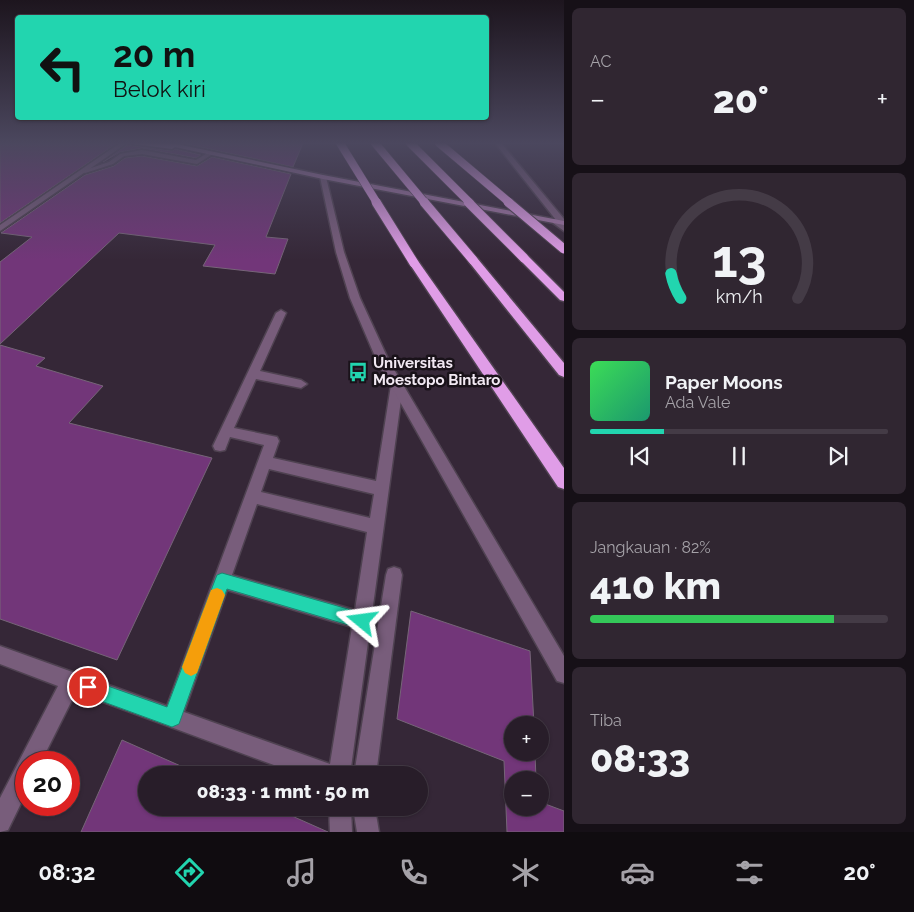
<!DOCTYPE html>
<html lang="id">
<head>
<meta charset="utf-8">
<style>
  :root { --surface:#281d29; --page:#302631; --text:#f1f3f6; --muted:#a5a2a8; --line:#443b46; --accent:#22d5af }
  body { margin:0; font-family:Raleway,sans-serif; background:var(--page); color:var(--text); height:100vh; display:flex; flex-direction:column; font-size:19px; white-space:nowrap }
  * { box-sizing:border-box; margin:0 }
  p { font-size:16px; color:var(--muted) }
  .icon { flex:none; width:28px; height:28px; fill:none; stroke:currentColor; stroke-width:2; stroke-linecap:round; stroke-linejoin:round }
  .map { position:relative; flex:1; overflow:hidden }
  .side { display:flex; flex-direction:column; gap:8px; padding:8px; background:#161017; width:350px }
  .side>* { flex:none }
  .banner { position:absolute; left:15px; top:15px; width:474px; height:105px; border-radius:5px; box-shadow:0 1px 4px #0004,0 0 0 1px var(--line); background:#22d5af; color:#111; overflow:hidden }
  .tools { position:absolute; left:504px; top:716px; display:grid; gap:10px }
  .tools a { display:grid; place-items:center; width:45px; height:45px; border-radius:50%; background:var(--surface); box-shadow:0 1px 4px #0004,0 0 0 1px var(--line); font-size:25px }
  .speed { position:absolute; left:15px; top:751px; display:flex; gap:10px; font-size:25px; font-weight:700; text-align:center }
  .speed>* { display:grid; place-content:center; width:65px; height:65px; border-radius:50%; background:var(--surface); box-shadow:0 1px 4px #0004,0 0 0 1px var(--line); line-height:1 }
  .speed .limit { border:8px solid #d22; background:#fff; color:#111 }
  .pin { position:absolute; display:grid; place-items:center; width:42px; height:42px; color:#fff; margin:-21px; border:2px solid #fff; border-radius:50%; box-shadow:0 1px 5px #0007 }
  .me { position:absolute; width:55px; margin:-28px; rotate:286deg; stroke-linejoin:round; filter:drop-shadow(0 0 4px #0008) }
  .turn { display:flex; align-items:center; gap:18px; height:105px; padding:0 15px; font-size:22px }
  .turn .icon { width:65px; height:65px; stroke-width:2.5 }
  .turn b { display:block; font-size:35px; line-height:42px }
  .big { font-size:38px; font-weight:800; line-height:1.1 }
  .side .card { flex:1; display:flex; flex-direction:column; justify-content:center; gap:8px; min-width:0; padding:0 18px; border-radius:8px; background:var(--page) }
  .side .dial { align-items:center; gap:0 }
  .dial svg { height:130px; overflow:visible; fill:none; stroke:var(--line); stroke-width:7; stroke-linecap:round; text-anchor:middle }
  .dial text { fill:var(--text); stroke:none }
  .song { display:flex; align-items:center; gap:15px }
  .cover { width:60px; height:60px; border-radius:8px; background:linear-gradient(135deg,hsl(130 70% 55%),hsl(160 70% 35%)) }
  .played { height:5px; border-radius:2px; background:linear-gradient(90deg,var(--accent) 25%,var(--line) 25%) }
  .keys { display:flex; justify-content:space-around; direction:ltr }
  .heat { display:flex; justify-content:space-between; align-items:center; font-size:28px; direction:ltr }
  .charge { height:8px; border-radius:4px; background:linear-gradient(90deg,#34c759 82%,var(--line) 0) }
  .trip { position:absolute; left:138px; top:766px; width:290px; height:50px; border-radius:25px; background:var(--surface); box-shadow:0 1px 4px #0004,0 0 0 1px var(--line); font-weight:800; line-height:50px; text-align:center }
  .menu { display:flex; height:80px; justify-content:space-around; align-items:center; background:#100c10; color:var(--muted) }
  .menu .icon { width:35px; height:35px }
  .menu .on { color:var(--accent) }
  .menu b { font-size:22px; color:var(--text) }
  main { display:flex; flex:1; min-height:0 }
  .map>svg:first-child { display:block }
  .building { fill:#723679; stroke:#766578 }
  .lines { fill:none; stroke-linecap:round; stroke-linejoin:round }
  .lane-casing { stroke:#4f4251; stroke-width:3 }
  .street-casing { stroke:#4f4251; stroke-width:3 }
  .secondary-casing { stroke:#4f4251; stroke-width:3 }
  .highway-casing { stroke:#4f4251; stroke-width:3 }
  .lane { fill:#785d7b; fill-rule:evenodd }
  .street { fill:#785d7b; fill-rule:evenodd }
  .secondary { fill:#a277a6; fill-rule:evenodd }
  .highway { fill:#e09de7; fill-rule:evenodd }
  .highway-bridge-far1-casing { stroke:#4f4251; stroke-width:9; stroke-linecap:butt }
  .highway-bridge-casing { stroke:#4f4251; stroke-width:11; stroke-linecap:butt }
  .highway-bridge-far1 { stroke:#e09de7; stroke-width:8 }
  .highway-bridge { stroke:#e09de7; stroke-width:9 }
  .route { fill:#22d5af; stroke:#168a72 }
  .slow { fill:#f59e0b }
  .labels { text-anchor:middle; stroke-width:5; stroke-linejoin:round; paint-order:stroke }
  .poi-label { font-size:15px; font-weight:bold; fill:#f2e9f3; stroke:#191219; text-anchor:start }
</style>
</head>
<body>
<main>
<div class="map">
<svg width="564" height="832" viewBox="0 0 564 832">
  <rect width="100%" height="100%" fill="#352737"/>
  <g class="building">
    <path d="M0 143H117L0 223Z"/>
    <path d="M182 143H303L293 167Z"/>
    <path d="M127 145 172 151 175 149 201 155 196 158 142 148 120 152 103 162Z"/>
    <path d="M142 156 197 166 212 157 291 174 266 237 288 239 275 274 203 266 215 245 119 233 0 344V262L32 237 1 233 85 175 114 166 125 158Z"/>
    <path d="M0 345 45 358 36 366 103 386 69 423 212 458 117 660 0 619Z"/>
    <path d="M411 611 530 651 534 725H512V752H535L536 780H512V808H540V802L564 811V832H507L504 761 397 719Z"/>
    <path d="M122 740 201 775H146V808H274L328 832H81Z"/>
  </g>
  <g class="lines">
    <defs>
      <g id="lane">
        <path d="M495 143H501L564 219V225H560Z"/>
        <path d="M142 150 196 160 209 152 214 153 197 164 142 154 124 156 113 164 85 173 82 171 109 162 120 154Z"/>
        <path d="M281 310 286 313 260 371 301 380 307 384 301 388 256 379 234 428 277 437 279 441 273 458 376 481 391 385 397 381 403 385 350 775H301L76 692 41 762H26V793L8 830 0 832V798L58 686 0 664V646L167 706 264 445 230 437 225 450 220 451 215 450 213 446 276 313ZM269 469 374 494 370 518 261 492ZM257 504 367 532 355 610 232 575ZM227 590 352 627 330 764 184 712Z"/>
        <path d="M329 808H351L352 832H330Z"/>
      </g>
      <g id="street">
        <path d="M120 143H127L0 231V225Z"/>
        <path d="M323 175 326 177 344 252 360 298 389 361 564 656V683L557 681 377 361 350 298 336 252 320 177Z"/>
        <path d="M553 219H559L564 225V231L553 223Z"/>
        <path d="M394 567 400 569 402 575 376 775H354L386 575 388 569Z"/>
        <path d="M353 808H375L379 832H357Z"/>
      </g>
      <path id="secondary" d="M126 143H172L323 175 564 221V225L323 179 175 147 172 149Z"/>
      <g id="highway">
        <path d="M524 255 528 256 564 292V301L560 300 520 260 519 258Z"/>
        <path d="M473 257 477 258 564 363V377L559 375 469 262 468 260Z"/>
        <path d="M414 260 418 261 564 468V489L558 487 409 263Z"/>
      </g>
    </defs>
    <use href="#lane" class="lane-casing"/>
    <use href="#street" class="street-casing"/>
    <use href="#secondary" class="secondary-casing"/>
    <use href="#highway" class="highway-casing"/>
    <use href="#lane" class="lane"/>
    <use href="#street" class="street"/>
    <use href="#secondary" class="secondary"/>
    <use href="#highway" class="highway"/>
    <defs>
      <g id="highway-bridge-far1">
        <path d="M340 143 377 203"/>
        <path d="M375 143 425 203"/>
        <path d="M410 143 470 203"/>
        <path d="M439 143 510 203"/>
      </g>
      <g id="highway-bridge">
        <path d="M376 202 414 263"/>
        <path d="M424 202 473 260"/>
        <path d="M468 202 524 258"/>
        <path d="M508 202 564 249"/>
      </g>
    </defs>
    <use href="#highway-bridge-far1" class="highway-bridge-far1-casing"/>
    <use href="#highway-bridge" class="highway-bridge-casing"/>
    <use href="#highway-bridge-far1" class="highway-bridge-far1"/>
    <use href="#highway-bridge" class="highway-bridge"/>
  </g>
  <linearGradient id="sky" x2="0" y2="1"><stop stop-color="#1d151e"/><stop offset="0.55" stop-color="#4b475e"/><stop offset="1" stop-color="#4b475e" stop-opacity="0"/></linearGradient>
  <rect width="564" height="260" fill="url(#sky)"/>
  <path class="route" d="M222 573 362 613 367 616 370 621 367 627 362 629 227 589 179 724 172 727 82 694 79 687 82 681 88 679 167 707 215 580 217 575Z"/>
  <path class="slow" d="M217 588 222 590 225 595 197 673 191 676 185 673 182 667 211 590Z"/>
  <defs>
    <symbol id="bus-bare" viewBox="-9 -9 18 18"><path d="M-5-6H5V4H4V6H2V4H-2V6H-4V4H-5ZM-3.5-4V0h7V-4ZM-3.5 1.2v1.5H-2V1.2ZM2 1.2v1.5H3.5V1.2Z" fill="#22d5af" stroke="#191219" stroke-width="2.5" paint-order="stroke"/></symbol>
  </defs>
  <g fill-rule="evenodd">
    <use href="#bus-bare" x="344" y="358" width="28" height="28"/>
  </g>
  <g class="labels">
    <g class="poi-label">
      <text x="373" y="368">Universitas<tspan x="373" dy="17">Moestopo Bintaro</tspan></text>
    </g>
  </g>
</svg>
<div class="tools">
<a>+</a>
<a>−</a>
</div>
<div class="speed"><div class="limit">20</div></div>
<div class="pin" style="left:88px;top:687px;background:#d93025"><svg class="icon" aria-label="arrive" viewBox="0 0 24 24"><path d="M6 21V4h12l-3 4 3 4H6"/></svg></div>
<svg class="me" style="left:362px;top:621px" viewBox="-20 -20 40 40"><path d="M0-17L14 15 0 8-14 15z" fill="#22d5af" stroke="#fff" stroke-width="4"/></svg>
<div class="trip">08:33 · 1 mnt · 50 m</div>
<div class="banner">
<div class="turn"><svg class="icon" aria-label="left" viewBox="0 0 24 24"><path d="M17 20v-9H6M10 6l-5 5 5 5"/></svg><div><b>20 m</b>Belok kiri</div></div>
</div>
</div>
<section class="side">
<div class="card"><p>AC</p>
<div class="heat"><a>−</a><b class="big">20°</b><a>+</a></div>
</div>
<div class="card dial"><svg viewBox="0 0 100 80">
<path d="M14 69A42 42 0 1 1 86 69"/>
<path d="M14 69A42 42 0 0 1 8 54" stroke="#22d5af"/>
<text x="50" y="56" font-size="32" font-weight="700">13</text>
<text x="50" y="72" font-size="11">km/h</text>
</svg></div>
<div class="card">
<div class="song"><i class="cover"></i><div><b>Paper Moons</b><p>Ada Vale</p></div></div>
<div class="played"></div>
<div class="keys"><svg class="icon" aria-label="previous" viewBox="0 0 24 24"><path d="M18 5L8 12l10 7zM5 5v14"/></svg><svg class="icon" aria-label="pause" viewBox="0 0 24 24"><path d="M8 5v14M16 5v14"/></svg><svg class="icon" aria-label="next" viewBox="0 0 24 24"><path d="M6 5l10 7-10 7zM19 5v14"/></svg></div>
</div>
<div class="card"><p>Jangkauan · 82%</p><b class="big">410 km</b><div class="charge"></div></div>
<div class="card"><p>Tiba</p><b class="big">08:33</b></div>
</section>
</main>
<nav class="menu">
<b>08:32</b>
<svg class="icon on" aria-label="directions" viewBox="0 0 24 24"><path d="M12 3l9 9-9 9-9-9zM9 14v-3h6M13 9l2 2-2 2"/></svg>
<svg class="icon" aria-label="music" viewBox="0 0 24 24"><path d="M9 18V5l10-2v13"/><circle cx="6" cy="18" r="3"/><circle cx="16" cy="16" r="3"/></svg>
<svg class="icon" aria-label="phone" viewBox="0 0 24 24"><path d="M5 4h4l2 5-3 2q2 4 5 5l2-3 5 2v4C11 20 4 13 5 4z"/></svg>
<svg class="icon" aria-label="climate" viewBox="0 0 24 24"><path d="M12 3v18M4 7l16 10M4 17L20 7"/></svg>
<svg class="icon" aria-label="car" viewBox="0 0 24 24"><path d="M5 17H2v-5l4-1 3-4h7l3 4 3 1v5h-3M9 17h6M6 11h13"/><circle cx="7" cy="17" r="2"/><circle cx="17" cy="17" r="2"/></svg>
<svg class="icon" aria-label="filters" viewBox="0 0 24 24"><path d="M4 7h16M4 17h16"/><circle cx="9" cy="7" r="2"/><circle cx="15" cy="17" r="2"/></svg>
<b>20°</b>
</nav>
</body>
</html>
